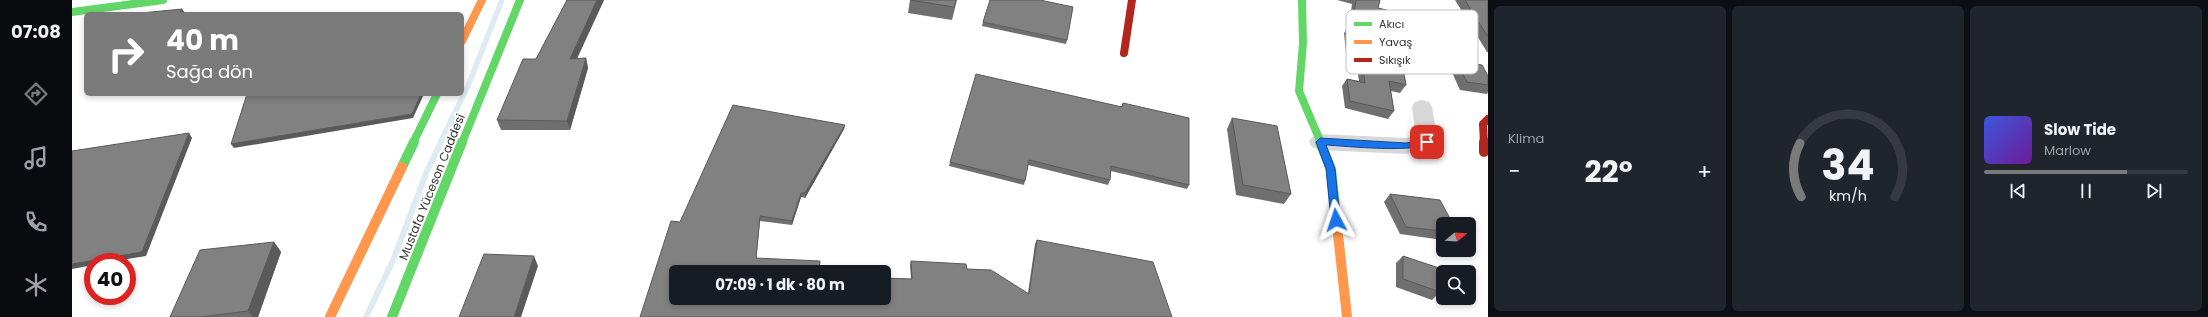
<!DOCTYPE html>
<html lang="tr">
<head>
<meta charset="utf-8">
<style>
  :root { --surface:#171b24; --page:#20242c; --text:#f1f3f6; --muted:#9ea1a6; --line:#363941; --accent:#7a7a7a }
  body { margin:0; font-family:Poppins,sans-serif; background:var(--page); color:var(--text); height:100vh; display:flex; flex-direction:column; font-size:15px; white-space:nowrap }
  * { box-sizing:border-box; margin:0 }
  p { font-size:13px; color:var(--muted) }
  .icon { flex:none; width:22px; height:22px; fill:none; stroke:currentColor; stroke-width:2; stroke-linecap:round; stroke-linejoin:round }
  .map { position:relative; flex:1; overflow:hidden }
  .details { display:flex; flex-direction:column; gap:6px; padding:6px; background:#0d0f14; width:720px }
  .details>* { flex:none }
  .hud { position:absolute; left:12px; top:12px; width:380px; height:84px; border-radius:6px; box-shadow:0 2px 6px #0003; background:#7a7a7a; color:#fff; overflow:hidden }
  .needle { width:26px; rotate:72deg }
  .controls { position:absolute; left:1364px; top:217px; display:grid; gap:8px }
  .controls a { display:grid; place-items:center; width:40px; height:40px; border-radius:6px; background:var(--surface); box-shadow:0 2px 6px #0003; font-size:20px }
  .speed { position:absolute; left:12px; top:253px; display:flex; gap:8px; font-size:20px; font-weight:700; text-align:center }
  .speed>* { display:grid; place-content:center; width:52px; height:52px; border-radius:50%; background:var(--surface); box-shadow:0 2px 6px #0003; line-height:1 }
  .speed .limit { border:6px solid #d22; background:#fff; color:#111 }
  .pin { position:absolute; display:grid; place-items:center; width:34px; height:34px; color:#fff; margin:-17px; border-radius:8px; box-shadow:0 2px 6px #0006 }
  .me { position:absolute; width:44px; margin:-22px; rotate:355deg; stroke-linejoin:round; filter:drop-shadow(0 0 3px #0008) }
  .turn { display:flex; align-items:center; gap:14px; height:84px; padding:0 16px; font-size:18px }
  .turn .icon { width:52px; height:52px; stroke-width:2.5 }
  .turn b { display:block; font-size:28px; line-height:34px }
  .big { font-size:30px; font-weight:700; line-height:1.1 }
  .details .widget { flex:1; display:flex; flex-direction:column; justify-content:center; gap:6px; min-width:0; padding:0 14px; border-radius:6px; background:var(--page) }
  .details .dial { align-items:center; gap:0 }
  .dial svg { height:104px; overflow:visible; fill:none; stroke:var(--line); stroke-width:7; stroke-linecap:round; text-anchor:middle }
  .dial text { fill:var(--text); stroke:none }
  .song { display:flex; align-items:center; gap:12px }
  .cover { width:48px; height:48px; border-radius:6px; background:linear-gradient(135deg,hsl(230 70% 55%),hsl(280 70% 35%)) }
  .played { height:4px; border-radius:2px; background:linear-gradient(90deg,var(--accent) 70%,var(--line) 70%) }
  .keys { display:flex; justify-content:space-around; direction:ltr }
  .heat { display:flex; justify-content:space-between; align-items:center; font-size:22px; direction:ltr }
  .details .tiles { flex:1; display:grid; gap:6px; grid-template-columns:repeat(3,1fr) }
  .trip { position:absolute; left:597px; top:265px; width:222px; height:40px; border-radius:6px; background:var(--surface); box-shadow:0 2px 6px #0003; font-weight:700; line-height:40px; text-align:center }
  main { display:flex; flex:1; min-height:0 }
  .tabs { display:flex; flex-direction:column; width:72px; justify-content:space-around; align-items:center; background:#090b0e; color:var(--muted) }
  .tabs .icon { width:28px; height:28px }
  .tabs .on { color:var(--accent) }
  .tabs b { font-size:18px; color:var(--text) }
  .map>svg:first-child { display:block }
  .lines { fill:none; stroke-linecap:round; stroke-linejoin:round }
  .stream-far1 { stroke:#ddebf3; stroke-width:5.5 }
  .stream { stroke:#ddebf3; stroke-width:6 }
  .street { fill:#d7d7d7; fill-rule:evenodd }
  .fast-far1 { stroke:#63d668; stroke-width:8 }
  .fast { stroke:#63d668; stroke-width:10 }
  .slow-far1 { stroke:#ff974d; stroke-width:8 }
  .slow { stroke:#ff974d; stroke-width:10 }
  .jam-far1 { stroke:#b3261e; stroke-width:8 }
  .jam { stroke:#b3261e; stroke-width:10 }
  .wall { fill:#6f6f6f }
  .shaded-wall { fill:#5a5a5a }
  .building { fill:#818181; stroke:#5a5a5a }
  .route { fill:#1a73e8; stroke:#114b97 }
  .labels { text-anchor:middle; stroke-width:4; stroke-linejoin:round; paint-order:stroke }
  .street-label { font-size:12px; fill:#333; stroke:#fff }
  .key { fill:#fff; stroke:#c2c2c2; stroke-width:1 }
  .key-label { font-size:11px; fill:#333 }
</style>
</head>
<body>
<main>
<nav class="tabs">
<b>07:08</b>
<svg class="icon on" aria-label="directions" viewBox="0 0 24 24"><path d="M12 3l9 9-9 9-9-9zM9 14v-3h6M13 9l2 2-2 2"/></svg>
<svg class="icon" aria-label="music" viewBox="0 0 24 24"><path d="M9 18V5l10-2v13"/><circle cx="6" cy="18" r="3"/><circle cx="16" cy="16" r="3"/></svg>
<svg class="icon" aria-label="phone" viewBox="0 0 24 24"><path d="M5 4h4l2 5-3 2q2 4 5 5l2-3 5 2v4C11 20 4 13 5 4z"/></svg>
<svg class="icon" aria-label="climate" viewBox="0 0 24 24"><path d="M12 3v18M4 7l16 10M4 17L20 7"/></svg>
</nav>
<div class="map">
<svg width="1416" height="317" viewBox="0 0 1416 317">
  <rect width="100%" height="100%" fill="#fff"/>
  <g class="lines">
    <path class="stream-far1" d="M368 143 396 86 430 0"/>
    <path class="stream" d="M294 317 322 258 355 171 369 142"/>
    <path class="street" d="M1350 100 1357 102 1360 107 1366 142 1363 147 1334 154 1248 150 1240 147 1237 142 1240 137 1248 134 1334 138 1344 137 1340 107 1343 102Z"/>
    <g class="fast-far1">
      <path d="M1230 0 1231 43 1227 91 1249 143"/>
      <path d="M0 12 91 0"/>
      <path d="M341 143 365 94"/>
      <path d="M390 143 448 0"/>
    </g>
    <g class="fast">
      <path d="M1248 142 1259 169 1265 225"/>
      <path d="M330 167 342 142"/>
      <path d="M320 317 390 142"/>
    </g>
    <path class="slow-far1" d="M390 41 410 0"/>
    <g class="slow">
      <path d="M1265 225 1275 317"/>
      <path d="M258 317 330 167"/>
    </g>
    <g class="jam-far1">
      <path d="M1052 53 1060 0"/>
      <path d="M1412 143 1411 124 1416 119"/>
    </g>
    <path class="jam" d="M1412 142V152"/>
  </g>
  <g class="wall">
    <path d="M495 0H532L505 59 514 58 516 68 498 130H429L425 120 464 59Z"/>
    <path d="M838 0H885L880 20 836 13Z"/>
    <path d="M1265 0H1308L1306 8 1326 37 1333 57 1330 62 1334 85 1328 93 1319 91 1322 111 1316 119 1273 108 1270 86 1275 79 1287 81 1283 55 1274 53 1272 33 1277 26 1280 4Z"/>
    <path d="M1383 0H1416V52H1415Z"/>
    <path d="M911 22 995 40 994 44 910 26Z"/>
    <path d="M1384 61 1416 76V92L1415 94 1388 90 1378 68Z"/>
    <path d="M1051 103 1117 185 1115 189 1039 171 1038 180 1036 185 956 165 952 185 877 166 878 162 1049 107Z"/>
    <path d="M1160 118 1219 194 1212 204 1164 195 1155 129Z"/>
    <path d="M773 125 772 129 733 198 729 197 720 225 688 221 604 272 839 279 838 265 839 261 895 269 956 293 963 244 965 240 1100 317H568L608 222Z"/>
    <path d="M1318 194 1371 224V240L1328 234 1312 202Z"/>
    <path d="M202 242 209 252 186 317H98Z"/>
    <path d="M1331 256 1368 292 1360 300 1324 287V263Z"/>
  </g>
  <g class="shaded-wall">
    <path d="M525 0H532L500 68 498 59Z"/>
    <path d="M110 9 114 14H107Z"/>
    <path d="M514 58 516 68 498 130 495 121Z"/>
    <path d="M349 94H352L341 118 162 148 159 144Z"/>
    <path d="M773 125 772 129 733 198V193Z"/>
    <path d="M117 133 120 138 74 256 37 262H21V265L0 269V264Z"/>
    <path d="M729 193V197L720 225V221Z"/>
    <path d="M688 216V221L684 262V258Z"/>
    <path d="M202 242 209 252 186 317H181L176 311Z"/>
    <path d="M462 256 466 266 449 317H442Z"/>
  </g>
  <g class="building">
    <path d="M495 0H525L498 59 514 58 495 121 425 120 451 59H464Z"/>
    <path d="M838 0H884L882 7Z"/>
    <path d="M918 0H968L1001 7 995 40 911 22Z"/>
    <path d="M1284 0H1308L1306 8 1327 13 1326 37H1329L1333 57H1329L1334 85 1317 81 1322 111 1278 101 1275 79 1293 83 1288 47 1279 45 1277 26 1280 27Z"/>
    <path d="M1393 0H1416V37Z"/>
    <path d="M110 9 107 14H59Z"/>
    <path d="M1384 61 1410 65 1416 76V85L1395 82Z"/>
    <path d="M904 74 1050 107 1051 103 1117 118V185L1039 166 1038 180 957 160 953 181 878 162Z"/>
    <path d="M175 94H349L340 114 159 144Z"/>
    <path d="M661 105 773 125 733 193H729L720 221 688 216 684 258 748 261 747 272H604V298H812V278L840 279 839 261 894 264 895 269 919 270 957 294 965 240 1081 262 1100 317H568L599 221 608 222Z"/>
    <path d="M1160 118 1205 126 1219 194 1171 185Z"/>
    <path d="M117 133 70 252 0 264V151Z"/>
    <path d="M1318 194 1368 200 1381 224H1371V231L1334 227Z"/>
    <path d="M202 242 176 311 128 317H98L128 250Z"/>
    <path d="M412 254 462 256 442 317H387Z"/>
    <path d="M1331 256 1367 268 1368 292 1331 279Z"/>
  </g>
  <path class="route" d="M1248 138 1334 143 1355 139 1359 142C1349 154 1272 146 1254 145L1263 169 1268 220 1264 224 1259 220 1254 169 1244 142Z"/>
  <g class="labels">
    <g class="street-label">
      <text transform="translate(360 187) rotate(-68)" y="4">Mustafa Yüceson Caddesi</text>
    </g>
  </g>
  <rect x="1274" y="10" width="132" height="64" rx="6" class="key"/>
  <rect x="1282" y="22" width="18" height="4" fill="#63d668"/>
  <rect x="1282" y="40" width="18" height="4" fill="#ff974d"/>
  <rect x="1282" y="58" width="18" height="4" fill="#b3261e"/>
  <g class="key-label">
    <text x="1307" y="28">Akıcı</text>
    <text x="1307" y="46">Yavaş</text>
    <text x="1307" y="64">Sıkışık</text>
  </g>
</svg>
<div class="controls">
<a><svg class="needle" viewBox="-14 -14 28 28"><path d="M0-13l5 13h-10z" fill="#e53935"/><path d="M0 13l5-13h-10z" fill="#9ea1a6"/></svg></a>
<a><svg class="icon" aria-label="search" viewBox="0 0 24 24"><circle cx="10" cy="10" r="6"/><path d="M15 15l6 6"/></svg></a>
</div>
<div class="speed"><div class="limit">40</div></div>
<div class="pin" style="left:1355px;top:142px;background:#d93025"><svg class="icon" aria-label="arrive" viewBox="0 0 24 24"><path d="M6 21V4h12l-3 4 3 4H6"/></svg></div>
<svg class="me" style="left:1264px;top:220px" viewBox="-20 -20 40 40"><path d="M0-17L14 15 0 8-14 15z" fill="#1a73e8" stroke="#fff" stroke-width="4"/></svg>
<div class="trip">07:09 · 1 dk · 80 m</div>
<div class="hud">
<div class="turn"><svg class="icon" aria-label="right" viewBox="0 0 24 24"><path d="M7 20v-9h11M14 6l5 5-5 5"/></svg><div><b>40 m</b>Sağa dön</div></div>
</div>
</div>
<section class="details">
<div class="tiles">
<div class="widget"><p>Klima</p>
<div class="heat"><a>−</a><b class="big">22°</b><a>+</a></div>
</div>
<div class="widget dial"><svg viewBox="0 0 100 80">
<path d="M14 69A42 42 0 1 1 86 69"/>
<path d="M14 69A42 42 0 0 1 13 28" stroke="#7a7a7a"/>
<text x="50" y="56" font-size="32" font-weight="700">34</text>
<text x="50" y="72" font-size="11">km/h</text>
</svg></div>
<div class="widget">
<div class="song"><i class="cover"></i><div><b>Slow Tide</b><p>Marlow</p></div></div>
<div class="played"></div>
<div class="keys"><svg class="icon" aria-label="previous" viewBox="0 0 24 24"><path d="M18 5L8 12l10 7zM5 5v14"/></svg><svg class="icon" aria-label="pause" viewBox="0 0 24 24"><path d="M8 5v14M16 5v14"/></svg><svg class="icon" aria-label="next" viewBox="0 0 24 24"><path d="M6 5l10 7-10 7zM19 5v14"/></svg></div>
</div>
</div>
</section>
</main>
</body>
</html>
